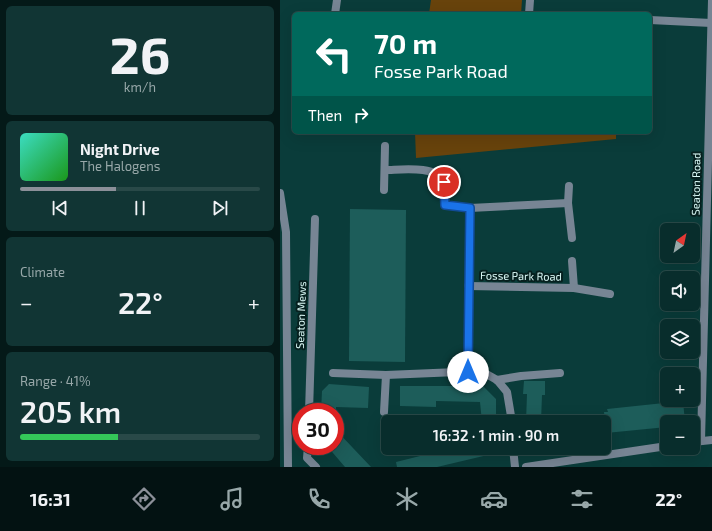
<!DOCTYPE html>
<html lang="en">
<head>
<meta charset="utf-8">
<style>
  :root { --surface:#082d2c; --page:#113534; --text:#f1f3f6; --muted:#98a8a9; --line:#294948; --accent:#8c9099 }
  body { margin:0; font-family:"Exo 2",sans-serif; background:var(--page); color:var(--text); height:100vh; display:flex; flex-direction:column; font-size:15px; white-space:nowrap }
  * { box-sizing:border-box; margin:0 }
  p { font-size:13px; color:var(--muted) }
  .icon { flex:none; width:22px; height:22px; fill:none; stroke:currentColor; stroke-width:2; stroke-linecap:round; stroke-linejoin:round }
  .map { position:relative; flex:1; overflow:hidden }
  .drawer { display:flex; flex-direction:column; gap:6px; padding:6px; background:#041918; width:280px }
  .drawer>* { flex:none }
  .banner { position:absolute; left:12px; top:12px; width:360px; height:122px; border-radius:6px; box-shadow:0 4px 16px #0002,0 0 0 1px var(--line); background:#00695c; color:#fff; overflow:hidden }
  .needle { width:26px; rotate:33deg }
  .buttons { position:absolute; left:380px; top:223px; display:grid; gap:8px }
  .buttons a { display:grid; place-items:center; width:40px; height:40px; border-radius:6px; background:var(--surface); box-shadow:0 4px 16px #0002,0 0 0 1px var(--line); font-size:20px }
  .speed { position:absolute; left:12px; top:403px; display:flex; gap:8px; font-size:20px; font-weight:700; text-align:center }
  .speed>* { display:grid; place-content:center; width:52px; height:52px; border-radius:50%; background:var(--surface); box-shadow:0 4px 16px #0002,0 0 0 1px var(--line); line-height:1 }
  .speed .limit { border:6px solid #d22; background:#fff; color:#111 }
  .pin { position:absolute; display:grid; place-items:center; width:34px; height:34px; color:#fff; margin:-17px; border:2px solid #fff; border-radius:50%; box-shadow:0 1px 4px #0007 }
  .me { position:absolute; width:44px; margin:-22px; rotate:0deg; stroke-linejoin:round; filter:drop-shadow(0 0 3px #0008) }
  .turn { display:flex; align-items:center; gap:14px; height:84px; padding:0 16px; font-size:18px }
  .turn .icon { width:52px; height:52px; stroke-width:2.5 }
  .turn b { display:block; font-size:28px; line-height:34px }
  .then { display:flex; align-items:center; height:38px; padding:0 16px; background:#0003; gap:8px; font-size:15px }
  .big { font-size:30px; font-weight:600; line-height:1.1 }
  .drawer .card { flex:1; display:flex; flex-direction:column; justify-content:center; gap:6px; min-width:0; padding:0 14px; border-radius:6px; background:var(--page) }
  .drawer .dial { align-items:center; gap:0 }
  .dial b { font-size:52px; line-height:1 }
  .song { display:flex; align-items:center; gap:12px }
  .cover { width:48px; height:48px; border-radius:6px; background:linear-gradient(135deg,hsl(170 70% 55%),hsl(120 70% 35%)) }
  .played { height:4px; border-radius:2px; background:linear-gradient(90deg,var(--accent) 40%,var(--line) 40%) }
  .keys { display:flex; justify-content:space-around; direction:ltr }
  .heat { display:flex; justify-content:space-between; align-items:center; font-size:22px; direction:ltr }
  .charge { height:6px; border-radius:3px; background:linear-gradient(90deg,#34c759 41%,var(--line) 0) }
  .trip { position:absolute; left:101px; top:415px; width:230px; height:40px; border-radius:6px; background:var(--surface); box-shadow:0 4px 16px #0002,0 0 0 1px var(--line); font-weight:600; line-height:40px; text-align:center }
  .tab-bar { display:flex; height:64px; justify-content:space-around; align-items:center; background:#031212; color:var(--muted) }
  .tab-bar .icon { width:28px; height:28px }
  .tab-bar .on { color:var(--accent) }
  .tab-bar b { font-size:18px; color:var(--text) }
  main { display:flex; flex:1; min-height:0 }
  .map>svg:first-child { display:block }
  .green { fill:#68430c }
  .building { fill:#1d5d5a }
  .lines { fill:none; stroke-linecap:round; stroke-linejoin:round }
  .service { stroke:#778594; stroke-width:8 }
  .minor { stroke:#778594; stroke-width:8 }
  .route-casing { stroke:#114b97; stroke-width:10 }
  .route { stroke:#1a73e8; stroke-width:7 }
  .labels { text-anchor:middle; stroke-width:4; stroke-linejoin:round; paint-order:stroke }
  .street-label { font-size:11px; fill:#dbfaf7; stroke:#06201f }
</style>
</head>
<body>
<main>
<section class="drawer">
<div class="card dial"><b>26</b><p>km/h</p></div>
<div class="card">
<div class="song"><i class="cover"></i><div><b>Night Drive</b><p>The Halogens</p></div></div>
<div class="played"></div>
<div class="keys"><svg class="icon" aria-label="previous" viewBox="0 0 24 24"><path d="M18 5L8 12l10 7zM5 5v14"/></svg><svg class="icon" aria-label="pause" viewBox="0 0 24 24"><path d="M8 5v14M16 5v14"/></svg><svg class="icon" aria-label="next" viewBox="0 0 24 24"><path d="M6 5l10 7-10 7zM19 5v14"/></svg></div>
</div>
<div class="card"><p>Climate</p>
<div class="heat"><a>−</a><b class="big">22°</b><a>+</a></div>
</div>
<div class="card"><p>Range · 41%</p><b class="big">205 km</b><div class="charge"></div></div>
</section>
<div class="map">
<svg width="432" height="467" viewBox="0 0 432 467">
  <rect width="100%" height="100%" fill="#0a3c3a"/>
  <g class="green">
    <path d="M151 0H242L241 14H149Z"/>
    <path d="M135 132H336V139L136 158Z"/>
  </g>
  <g class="building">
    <path d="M70 209 126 210 125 362 69 361Z"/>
    <path d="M244 381H265V395H262L261 422H246L247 394H243Z"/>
    <path d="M49 384 89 387 88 408 56 407V412H41L42 391Z"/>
    <path d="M120 386H203L216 399V422H202L200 402 156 401V407L120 406Z"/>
    <path d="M403 401 405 422H387V427L326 433 324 412H328L327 409Z"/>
    <path d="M55 429 91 467H65L47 446H55Z"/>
    <path d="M172 448H211L212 454 157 467H117L116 462Z"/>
  </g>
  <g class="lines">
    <g class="service">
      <path d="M370 20 431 23"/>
      <path d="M0 193 6 232 8 467"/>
      <path d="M29 412 35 219"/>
      <path d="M28 446 27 458 36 467"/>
    </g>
    <g class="minor">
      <path d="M55 14 57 0"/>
      <path d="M249 14 250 0"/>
      <path d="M105 170C120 170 156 165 163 181 167 188 165 198 165 205L190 208 288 203"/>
      <path d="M289 186 288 203 292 238"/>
      <path d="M104 190 105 146"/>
      <path d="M292 261 294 288"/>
      <path d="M188 286 294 288 330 294"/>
      <path d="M188 372 190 208"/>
      <path d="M53 373 106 375 201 371 217 380 227 392 232 422"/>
      <path d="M217 380 241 376 280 373"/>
      <path d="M104 412 106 375"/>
      <path d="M421 441 432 0"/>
      <path d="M413 442 432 440"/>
      <path d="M233 448 235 467"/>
      <path d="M246 467 387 446"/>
    </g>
  </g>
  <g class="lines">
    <defs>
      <path id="route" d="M164 182 165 205 190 208 188 372"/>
    </defs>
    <use href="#route" class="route-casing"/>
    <use href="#route" class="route"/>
  </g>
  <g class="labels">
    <g class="street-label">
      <text transform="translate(416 184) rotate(-89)" y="4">Seaton Road</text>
      <text transform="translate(241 276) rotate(1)" y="4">Fosse Park Road</text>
      <text transform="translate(21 315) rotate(-88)" y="4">Seaton Mews</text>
    </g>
  </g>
</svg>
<div class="buttons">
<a><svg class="needle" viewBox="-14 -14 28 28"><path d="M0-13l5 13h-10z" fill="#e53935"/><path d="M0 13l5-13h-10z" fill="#98a8a9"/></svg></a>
<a><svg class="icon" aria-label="sound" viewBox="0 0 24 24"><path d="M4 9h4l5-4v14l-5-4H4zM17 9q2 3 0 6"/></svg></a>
<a><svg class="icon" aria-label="layers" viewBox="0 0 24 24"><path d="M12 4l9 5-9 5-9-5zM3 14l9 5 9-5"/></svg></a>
<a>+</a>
<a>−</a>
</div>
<div class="speed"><div class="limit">30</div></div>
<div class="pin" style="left:164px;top:182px;background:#d93025"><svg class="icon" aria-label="arrive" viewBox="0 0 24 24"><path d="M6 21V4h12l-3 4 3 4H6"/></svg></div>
<svg class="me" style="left:188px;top:372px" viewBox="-20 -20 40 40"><circle r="19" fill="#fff"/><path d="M0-13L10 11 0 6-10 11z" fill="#1a73e8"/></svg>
<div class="trip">16:32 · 1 min · 90 m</div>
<div class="banner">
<div class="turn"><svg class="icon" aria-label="left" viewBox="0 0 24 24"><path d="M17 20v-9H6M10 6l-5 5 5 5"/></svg><div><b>70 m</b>Fosse Park Road</div></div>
<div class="then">Then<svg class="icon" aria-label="right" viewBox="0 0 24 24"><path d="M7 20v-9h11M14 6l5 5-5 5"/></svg></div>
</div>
</div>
</main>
<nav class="tab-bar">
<b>16:31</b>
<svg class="icon on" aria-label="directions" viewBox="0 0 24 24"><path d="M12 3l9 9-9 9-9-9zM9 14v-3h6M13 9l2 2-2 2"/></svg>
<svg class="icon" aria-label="music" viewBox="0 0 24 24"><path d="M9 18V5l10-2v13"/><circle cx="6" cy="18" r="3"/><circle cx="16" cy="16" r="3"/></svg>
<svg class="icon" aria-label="phone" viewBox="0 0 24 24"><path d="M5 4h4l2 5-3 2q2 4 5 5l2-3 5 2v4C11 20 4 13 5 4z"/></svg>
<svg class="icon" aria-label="climate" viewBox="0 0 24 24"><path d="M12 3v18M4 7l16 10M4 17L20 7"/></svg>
<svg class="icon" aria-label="car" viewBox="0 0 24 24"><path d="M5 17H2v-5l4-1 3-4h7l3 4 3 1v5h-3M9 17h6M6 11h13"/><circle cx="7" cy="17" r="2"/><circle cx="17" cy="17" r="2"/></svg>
<svg class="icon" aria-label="filters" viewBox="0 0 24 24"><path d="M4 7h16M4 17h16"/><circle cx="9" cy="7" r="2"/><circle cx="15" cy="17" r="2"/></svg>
<b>22°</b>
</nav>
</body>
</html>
